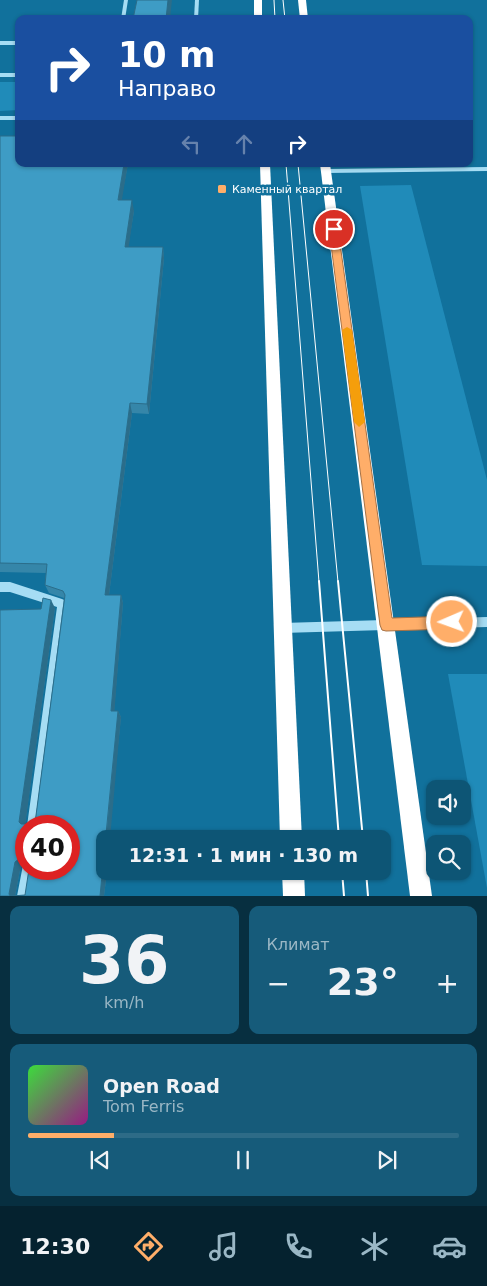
<!DOCTYPE html>
<html lang="ru">
<head>
<meta charset="utf-8">
<style>
  :root { --surface:#0d5575; --page:#165b7a; --text:#f1f3f6; --muted:#9ab7c5; --line:#2d6b87; --accent:#ffae69 }
  body { margin:0; font-family:"DejaVu Sans",sans-serif; background:var(--page); color:var(--text); height:100vh; display:flex; flex-direction:column; font-size:19px; white-space:nowrap }
  * { box-sizing:border-box; margin:0 }
  p { font-size:16px; color:var(--muted) }
  .icon { flex:none; width:28px; height:28px; fill:none; stroke:currentColor; stroke-width:2; stroke-linecap:round; stroke-linejoin:round }
  .map { position:relative; height:896px; overflow:hidden }
  .side { display:flex; flex-direction:column; gap:10px; padding:10px; background:#072f40; flex:1 }
  .side>* { flex:none }
  .top-card { position:absolute; left:15px; top:15px; width:458px; height:152px; border-radius:10px; box-shadow:0 1px 4px #0004; background:#1a4fa0; color:#fff; overflow:hidden }
  .controls { position:absolute; left:426px; top:780px; display:grid; gap:10px }
  .controls a { display:grid; place-items:center; width:45px; height:45px; border-radius:10px; background:var(--surface); box-shadow:0 1px 4px #0004; font-size:25px }
  .speed { position:absolute; left:15px; top:815px; display:flex; gap:10px; font-size:25px; font-weight:700; text-align:center }
  .speed>* { display:grid; place-content:center; width:65px; height:65px; border-radius:50%; background:var(--surface); box-shadow:0 1px 4px #0004; line-height:1 }
  .speed .limit { border:8px solid #d22; background:#fff; color:#111 }
  .pin { position:absolute; display:grid; place-items:center; width:42px; height:42px; color:#fff; margin:-21px; border:2px solid #fff; border-radius:50%; box-shadow:0 1px 5px #0007 }
  .me { position:absolute; width:55px; margin:-28px; rotate:268deg; stroke-linejoin:round; filter:drop-shadow(0 0 4px #0008) }
  .turn { display:flex; align-items:center; gap:18px; height:105px; padding:0 20px; font-size:22px }
  .turn .icon { width:65px; height:65px; stroke-width:2.5 }
  .turn b { display:block; font-size:35px; line-height:42px }
  .lanes { display:flex; align-items:center; height:48px; padding:0 20px; background:#0003; justify-content:center; gap:25px; direction:ltr }
  .lanes .off { opacity:.35 }
  .big { font-size:38px; font-weight:600; line-height:1.1 }
  .side .tile { flex:1; display:flex; flex-direction:column; justify-content:center; gap:8px; min-width:0; padding:0 18px; border-radius:10px; background:var(--page) }
  .side .dial { align-items:center; gap:0 }
  .dial b { font-size:65px; line-height:1 }
  .song { display:flex; align-items:center; gap:15px }
  .cover { width:60px; height:60px; border-radius:8px; background:linear-gradient(135deg,hsl(120 70% 55%),hsl(310 70% 35%)) }
  .played { height:5px; border-radius:2px; background:linear-gradient(90deg,var(--accent) 20%,var(--line) 20%) }
  .keys { display:flex; justify-content:space-around; direction:ltr }
  .heat { display:flex; justify-content:space-between; align-items:center; font-size:28px; direction:ltr }
  .side .tiles { flex:1; display:grid; gap:10px; grid-template-columns:1fr 1fr }
  .tile:last-child { grid-column:span 2 }
  .trip { position:absolute; left:96px; top:830px; width:295px; height:50px; border-radius:10px; background:var(--surface); box-shadow:0 1px 4px #0004; font-weight:600; line-height:50px; text-align:center }
  .tab-bar { display:flex; height:80px; justify-content:space-around; align-items:center; background:#05222f; color:var(--muted) }
  .tab-bar .icon { width:35px; height:35px }
  .tab-bar .active { color:var(--accent) }
  .tab-bar b { font-size:22px; color:var(--text) }
  .map>svg:first-child { display:block }
  .green { fill:#208bb9 }
  .lines { fill:none; stroke-linecap:round; stroke-linejoin:round }
  .minor { fill:#a6ddf4; fill-rule:evenodd }
  .highway { fill:#fff; fill-rule:evenodd }
  .tram-far1 { stroke:#fff; stroke-width:1 }
  .tram { stroke:#fff; stroke-width:2 }
  .wall { fill:#3586a9; fill-rule:evenodd }
  .shaded-wall { fill:#2b6d8a }
  .building { fill:#3e9cc5; stroke:#2b6d8a }
  .route { fill:#ffae69; stroke:#a67144 }
  .slow { fill:#f59e0b }
  .poi-dot { fill:#ffae69; stroke:#11719c; stroke-width:2 }
  .labels { text-anchor:middle; stroke-width:5; stroke-linejoin:round; paint-order:stroke }
  .far-poi-label { font-size:11px; fill:#fff; stroke:#11719c; text-anchor:start }
</style>
</head>
<body>
<div class="map">
<svg width="487" height="896" viewBox="0 0 487 896">
  <rect width="100%" height="100%" fill="#11719c"/>
  <g class="green">
    <path d="M0 82H19V110L0 111Z"/>
    <path d="M411 185 487 480V566L422 565 360 186Z"/>
    <path d="M448 674H487V888Z"/>
  </g>
  <g class="lines">
    <g class="minor">
      <path d="M124 0H128L125 19H121Z"/>
      <path d="M195 0H199L198 19H194Z"/>
      <rect x="0" y="41" width="19" height="4"/>
      <rect x="0" y="73" width="19" height="4"/>
      <rect x="0" y="116" width="19" height="4"/>
      <path d="M487 167V171L326 173 323 171 326 169Z"/>
      <path d="M0 582H10L62 599 66 601 67 604 39 826H27L57 607 10 592H0Z"/>
      <path d="M487 617V627L282 633 278 632 277 628 278 624 282 623Z"/>
      <path d="M26 863V869H33L29 896H17L23 865Z"/>
    </g>
    <g class="highway">
      <rect x="254" y="0" width="8" height="19"/>
      <path d="M298 0H306L308 19H300Z"/>
      <path d="M260 164H270L302 839H280Z"/>
      <path d="M320 164H330L432 896H410Z"/>
      <path d="M282 871H304L305 896H283Z"/>
    </g>
    <g class="tram-far1">
      <path d="M274 0 275 19"/>
      <path d="M283 0 285 19"/>
      <path d="M286 164 319 582"/>
      <path d="M298 164 338 582"/>
    </g>
    <g class="tram">
      <path d="M319 581 339 839"/>
      <path d="M338 581 363 839"/>
      <path d="M342 871 344 896"/>
      <path d="M366 871 368 896"/>
    </g>
  </g>
  <path class="wall" d="M0 136 128 164 121 200 134 211 128 247H163L164 258 149 414 132 413 109 595H121L123 603 114 711H118L121 717 105 871H107L104 896H0L41 609 55 608 25 824H33L35 823 64 598 49 593 45 585 46 573 0 572ZM26 826 69 869 25 895 15 896 21 865 26 866Z"/>
  <g class="shaded-wall">
    <path d="M168 0H172L170 19H166Z"/>
    <path d="M124 164H128L120 211 118 200Z"/>
    <path d="M132 200 134 211 127 258 125 247Z"/>
    <path d="M163 247 164 258 149 414 147 404Z"/>
    <path d="M130 403 132 413 108 603 105 595Z"/>
    <path d="M121 595 123 603 114 717 111 711Z"/>
    <path d="M51 600 55 608 25 826 21 824 19 822Z"/>
    <path d="M118 711 121 717 110 839H106Z"/>
    <path d="M105 844V871H107L104 896H100Z"/>
    <path d="M20 858 26 861 21 865 15 896H10L9 894 15 862Z"/>
  </g>
  <g class="building">
    <path d="M137 0H168L166 19H133Z"/>
    <path d="M0 136H19V164H124L118 200H132L125 247H163L147 404 130 403 105 595H121L111 711H118L100 896H12L25 895 29 869H69V826H26V865H22L20 858 15 862 9 894 10 896H0V610L41 609 43 598 51 600 19 822 21 824H33L35 823 65 595 63 591 45 585 47 564 0 563Z"/>
  </g>
  <path class="route" d="M334 226 338 229 392 618 452 616 457 618 458 622 457 627 452 629 386 631 382 630 380 625 329 229Z"/>
  <path class="slow" d="M347 327 352 330 365 422 359 427 354 422 342 330Z"/>
  <rect class="poi-dot" x="217" y="184" width="10" height="10" rx="2.5"/>
  <g class="labels">
    <g class="far-poi-label">
      <text x="232" y="193">Каменный квартал</text>
    </g>
  </g>
</svg>
<div class="controls">
<a><svg class="icon" aria-label="sound" viewBox="0 0 24 24"><path d="M4 9h4l5-4v14l-5-4H4zM17 9q2 3 0 6"/></svg></a>
<a><svg class="icon" aria-label="search" viewBox="0 0 24 24"><circle cx="10" cy="10" r="6"/><path d="M15 15l6 6"/></svg></a>
</div>
<div class="speed"><div class="limit">40</div></div>
<div class="pin" style="left:334px;top:229px;background:#d93025"><svg class="icon" aria-label="arrive" viewBox="0 0 24 24"><path d="M6 21V4h12l-3 4 3 4H6"/></svg></div>
<svg class="me" style="left:452px;top:622px" viewBox="-20 -20 40 40"><circle r="17" fill="#ffae69" stroke="#fff" stroke-width="3"/><path d="M0-11L8 9 0 5-8 9z" fill="#fff"/></svg>
<div class="trip">12:31 · 1 мин · 130 m</div>
<div class="top-card">
<div class="turn"><svg class="icon" aria-label="right" viewBox="0 0 24 24"><path d="M7 20v-9h11M14 6l5 5-5 5"/></svg><div><b>10 m</b>Направо</div></div>
<div class="lanes"><svg class="icon off" aria-label="left" viewBox="0 0 24 24"><path d="M17 20v-9H6M10 6l-5 5 5 5"/></svg><svg class="icon off" aria-label="ahead" viewBox="0 0 24 24"><path d="M12 20V5M6 11l6-6 6 6"/></svg><svg class="icon" aria-label="right" viewBox="0 0 24 24"><path d="M7 20v-9h11M14 6l5 5-5 5"/></svg></div>
</div>
</div>
<section class="side">
<div class="tiles">
<div class="tile dial"><b>36</b><p>km/h</p></div>
<div class="tile"><p>Климат</p>
<div class="heat"><a>−</a><b class="big">23°</b><a>+</a></div>
</div>
<div class="tile">
<div class="song"><i class="cover"></i><div><b>Open Road</b><p>Tom Ferris</p></div></div>
<div class="played"></div>
<div class="keys"><svg class="icon" aria-label="previous" viewBox="0 0 24 24"><path d="M18 5L8 12l10 7zM5 5v14"/></svg><svg class="icon" aria-label="pause" viewBox="0 0 24 24"><path d="M8 5v14M16 5v14"/></svg><svg class="icon" aria-label="next" viewBox="0 0 24 24"><path d="M6 5l10 7-10 7zM19 5v14"/></svg></div>
</div>
</div>
</section>
<nav class="tab-bar">
<b>12:30</b>
<svg class="icon active" aria-label="directions" viewBox="0 0 24 24"><path d="M12 3l9 9-9 9-9-9zM9 14v-3h6M13 9l2 2-2 2"/></svg>
<svg class="icon" aria-label="music" viewBox="0 0 24 24"><path d="M9 18V5l10-2v13"/><circle cx="6" cy="18" r="3"/><circle cx="16" cy="16" r="3"/></svg>
<svg class="icon" aria-label="phone" viewBox="0 0 24 24"><path d="M5 4h4l2 5-3 2q2 4 5 5l2-3 5 2v4C11 20 4 13 5 4z"/></svg>
<svg class="icon" aria-label="climate" viewBox="0 0 24 24"><path d="M12 3v18M4 7l16 10M4 17L20 7"/></svg>
<svg class="icon" aria-label="car" viewBox="0 0 24 24"><path d="M5 17H2v-5l4-1 3-4h7l3 4 3 1v5h-3M9 17h6M6 11h13"/><circle cx="7" cy="17" r="2"/><circle cx="17" cy="17" r="2"/></svg>
</nav>
</body>
</html>
